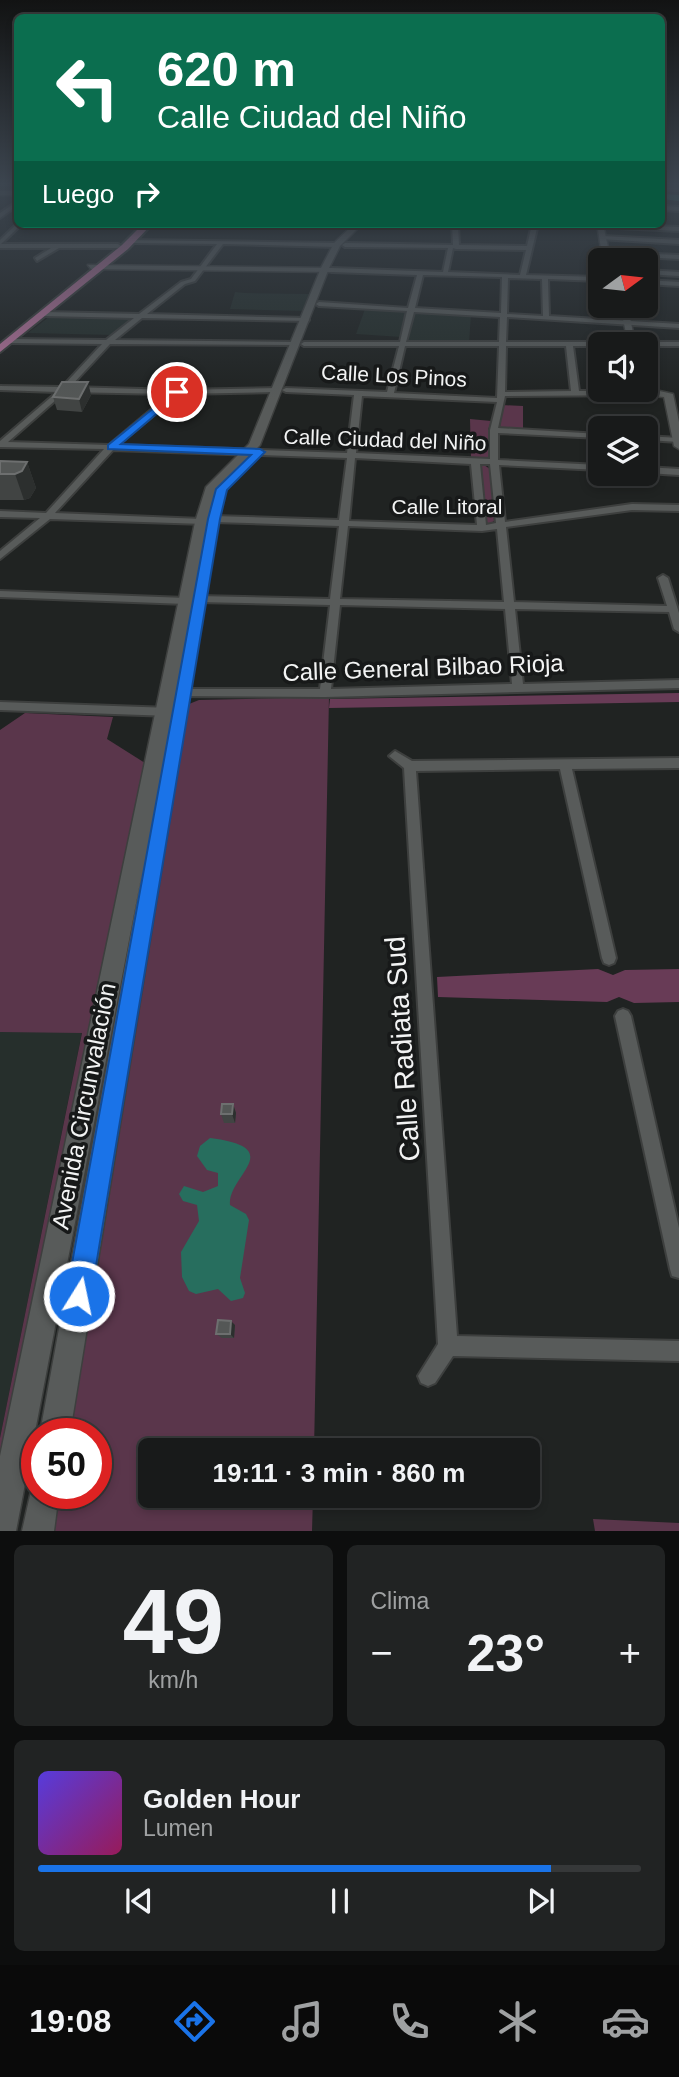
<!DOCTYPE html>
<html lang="es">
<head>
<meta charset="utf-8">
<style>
  :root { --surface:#181a1a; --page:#212323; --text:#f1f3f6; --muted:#9fa1a2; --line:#363839; --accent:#1a73e8 }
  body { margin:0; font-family:Helvetica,sans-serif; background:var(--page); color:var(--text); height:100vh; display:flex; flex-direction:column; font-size:26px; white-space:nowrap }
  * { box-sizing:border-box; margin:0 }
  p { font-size:23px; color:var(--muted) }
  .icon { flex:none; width:38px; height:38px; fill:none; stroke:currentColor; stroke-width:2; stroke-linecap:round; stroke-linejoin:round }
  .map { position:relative; height:1531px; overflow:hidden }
  .panel { display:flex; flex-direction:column; gap:14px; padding:14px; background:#0d0e0e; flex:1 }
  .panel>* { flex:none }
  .guide { position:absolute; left:14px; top:14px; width:651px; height:214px; border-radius:10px; box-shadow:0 4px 10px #0003,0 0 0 2px var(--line); background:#0b6e4f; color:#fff; overflow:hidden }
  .needle { width:46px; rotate:75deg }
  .controls { position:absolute; left:588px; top:248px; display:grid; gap:14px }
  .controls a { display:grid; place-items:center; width:70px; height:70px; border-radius:10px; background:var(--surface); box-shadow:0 4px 10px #0003,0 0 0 2px var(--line); font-size:35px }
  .speed { position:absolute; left:21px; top:1418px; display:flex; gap:14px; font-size:35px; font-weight:700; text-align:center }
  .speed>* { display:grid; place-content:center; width:91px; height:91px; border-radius:50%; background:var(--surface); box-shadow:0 4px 10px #0003,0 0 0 2px var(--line); line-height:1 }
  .speed .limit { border:10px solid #d22; background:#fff; color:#111 }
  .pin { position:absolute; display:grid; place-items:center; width:60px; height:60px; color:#fff; margin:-30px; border:4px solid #fff; border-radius:50%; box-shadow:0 2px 7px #0007 }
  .me { position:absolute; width:77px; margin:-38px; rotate:10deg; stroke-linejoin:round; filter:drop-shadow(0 0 5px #0008) }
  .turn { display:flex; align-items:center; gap:24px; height:147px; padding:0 28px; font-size:32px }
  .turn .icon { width:91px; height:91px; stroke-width:2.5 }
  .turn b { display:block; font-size:49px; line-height:60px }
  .then { display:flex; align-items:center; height:66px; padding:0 28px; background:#0003; gap:14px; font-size:26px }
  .big { font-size:52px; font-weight:700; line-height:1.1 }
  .panel .widget { flex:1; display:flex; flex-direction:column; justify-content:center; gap:10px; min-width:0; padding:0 24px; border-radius:10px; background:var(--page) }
  .panel .dial { align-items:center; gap:0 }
  .dial b { font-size:91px; line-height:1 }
  .song { display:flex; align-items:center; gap:21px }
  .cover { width:84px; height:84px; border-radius:10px; background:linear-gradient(135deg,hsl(250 70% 55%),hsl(330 70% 35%)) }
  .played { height:7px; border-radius:4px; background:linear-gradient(90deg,var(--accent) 85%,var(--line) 85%) }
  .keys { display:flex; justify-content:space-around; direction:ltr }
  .heat { display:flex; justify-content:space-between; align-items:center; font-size:38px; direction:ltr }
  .panel .tiles { flex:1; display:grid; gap:14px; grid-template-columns:1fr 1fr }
  .widget:last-child { grid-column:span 2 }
  .trip { position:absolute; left:138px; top:1438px; width:402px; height:70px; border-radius:10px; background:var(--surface); box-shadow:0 4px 10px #0003,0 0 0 2px var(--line); font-weight:700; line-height:70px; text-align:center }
  .tabs { display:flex; height:112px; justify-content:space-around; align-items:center; background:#0a0a0a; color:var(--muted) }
  .tabs .icon { width:49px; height:49px }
  .tabs .selected { color:var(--accent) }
  .tabs b { font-size:32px; color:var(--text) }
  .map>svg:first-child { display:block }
  .built { fill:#262f2c }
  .green { fill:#5a364b }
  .forest { fill:#683b56 }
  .water { fill:#276e5e }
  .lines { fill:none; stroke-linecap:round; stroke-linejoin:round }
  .river { fill:#276e5e; fill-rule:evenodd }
  .minor-casing { stroke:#3d3f3e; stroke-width:4 }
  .tertiary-casing { stroke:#3d3f3e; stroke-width:3 }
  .secondary-casing { stroke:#3d3f3e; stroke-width:3 }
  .primary-casing { stroke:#3d3f3e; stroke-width:4 }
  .minor { fill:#585b5a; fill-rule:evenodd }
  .tertiary { fill:#585b5a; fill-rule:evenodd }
  .secondary { fill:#585b5a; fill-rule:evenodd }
  .primary { fill:#ad6f95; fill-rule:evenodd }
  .wall { fill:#414443 }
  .shaded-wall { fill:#2c2f2e }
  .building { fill:#545756; stroke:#6d6f6f; stroke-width:2 }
  .route { fill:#1a73e8; stroke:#114b97; stroke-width:2 }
  .labels { text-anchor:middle; stroke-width:7; stroke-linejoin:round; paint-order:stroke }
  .far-street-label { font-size:21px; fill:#f2f3f3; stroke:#171919 }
  .street-label { font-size:24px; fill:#f2f3f3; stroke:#171919 }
  .near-street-label { font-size:28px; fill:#f2f3f3; stroke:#171919 }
</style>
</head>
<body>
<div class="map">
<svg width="679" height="1531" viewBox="0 0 679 1531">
  <rect width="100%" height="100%" fill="#202322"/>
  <g class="built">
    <path d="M235 292 245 293 309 294 303 311 230 309Z"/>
    <path d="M365 309 407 311 401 337 356 334Z"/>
    <path d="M413 311 471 315 469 343 408 341Z"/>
    <path d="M49 317 132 318 134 320 112 335 28 333Z"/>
    <path d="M0 1032H82L0 1438Z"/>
  </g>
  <g class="green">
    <path d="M502 405 523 406V429L500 428Z"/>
    <path d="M470 419 491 421 488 430 490 459 471 458Z"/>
    <path d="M484 465 490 469 494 521 488 525 483 523 479 466Z"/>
    <path d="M329 697 314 1451H150V1496H313L312 1531H47L54 1493H96V1433H64L186 710 189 704 199 700Z"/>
    <path d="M25 713 113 717 107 739 145 763 0 1484V1438L82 1033 0 1032V730Z"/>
    <path d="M593 1519 679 1523V1531H595Z"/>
  </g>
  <g class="forest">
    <path d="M679 693V702L329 708 330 699Z"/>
    <path d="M598 969 613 975 625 970 679 969V1002L634 1003 619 997 607 1002 438 997 437 977Z"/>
  </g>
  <path class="water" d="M210 1138C289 1148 227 1176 230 1205L246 1214 249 1220 240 1278 245 1293 243 1298 231 1301 218 1289 196 1294 189 1291 182 1277 181 1252 199 1221 197 1205 183 1201 179 1194 184 1186 203 1192 218 1186V1173L207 1170 197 1156 200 1146Z"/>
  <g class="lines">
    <path class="river" d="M662 194 679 195V201L662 199Z"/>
    <defs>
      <g id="minor">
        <path d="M662 187 679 188V190L662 189Z"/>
        <path d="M18 201V205L0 218V213Z"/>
        <path d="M662 206 679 207V211L662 210Z"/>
        <path d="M18 223 22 224 1 244H118L121 246 118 248H59L37 261 35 258 51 248H0V240Z"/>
        <path d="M452 224H458L459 245 527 246 532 224H538L526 275 600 277V281L548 279 549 316 679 324V328L507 317 506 342H679V346H573L579 391H645L649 393 648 395 505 396 498 428 600 434V438L498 433V460L600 465V470L499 465 505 522 632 504 679 505V511L632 510 506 527 514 602 667 606 658 578 663 575 668 578 679 613V632L674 629 669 612 515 609 523 684 679 680V688L325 697 172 696 170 693 176 689H320L330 605 198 602 193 599 198 596 330 599 339 526 214 522 209 519 214 516 339 520 347 458 113 450 55 513 202 519 205 520V524L50 519 0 559V551L40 518 0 517V511L46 513 104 449 0 447V441L57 392 0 390V386L62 387 102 344 11 343 8 341 11 339 106 340 134 318 44 316 41 314 44 312 139 314 181 282 191 279 217 244 132 243 130 240 337 243 340 245 337 247 223 244 195 281 185 284 147 314 306 318 309 320 308 321 142 318 115 340 296 342 298 343V345L110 344 70 387 177 390 277 388 281 390 277 392 179 394 118 445 347 453 354 395 286 392 282 390 286 388 387 392 399 346H304L301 344 304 342H400L407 311 319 306 316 304 319 302 408 308 417 275 332 272 329 270 332 268 443 272 448 248 345 247 342 245 345 243 453 245ZM453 248 456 249 526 250 520 275 448 272ZM423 275 502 277 501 313 415 308ZM508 278 542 279 543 316 507 314ZM414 312 500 317 499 342H406ZM405 346H499L497 398 394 393ZM506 346H566L571 391 505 392ZM65 392 170 394 109 445 8 442ZM362 396 497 402 490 430V459L356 453ZM355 458 471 464 477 525 349 521ZM480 464H490L496 523 486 525ZM348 526 482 531 497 529 504 602 340 599ZM340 605 505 609 512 684 331 689Z"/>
        <path d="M600 224 679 227V231L598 227Z"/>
        <path d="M603 236 679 240V244L601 239Z"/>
        <path d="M604 252 679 255V259L602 255Z"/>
        <path d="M646 270 679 272V276L646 274Z"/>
        <path d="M646 280 679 282V286L646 284Z"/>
        <path d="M646 436 679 438V442L646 440Z"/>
        <path d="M646 467 679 469V475L646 473Z"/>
        <path d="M0 591 186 598 191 601 186 604 0 597Z"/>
        <path d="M0 702 171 708 177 712 171 716 0 710Z"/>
        <path d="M395 751 412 761 679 758V768L572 769 616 958 614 963 609 965 604 963 602 958 560 769 416 771 457 1336 679 1341V1361L453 1356 435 1383 428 1386 421 1383 418 1376 438 1344 404 768 389 756Z"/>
        <path d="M623 1009 628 1011 631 1016 679 1228V1278L672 1276 670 1269 615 1016 618 1011Z"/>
      </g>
      <g id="tertiary">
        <rect x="0" y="191" width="18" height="4"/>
        <path d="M597 224H603L611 261H603Z"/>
        <path d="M88 265 332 268 336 270 332 272 91 269Z"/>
        <path d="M620 306H628L635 344 628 342Z"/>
        <path d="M646 388 673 394 679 422V449L674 446 664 397 642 395 639 390H646Z"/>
      </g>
      <g id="secondary">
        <path d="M354 224H362L340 246 329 268 260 445 218 488 190 620 199 621 201 624 70 1433H40L142 872 16 1531H0V1456L195 522 206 487 249 444 321 268 334 243Z"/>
        <path d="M37 1481V1493H59L54 1531H22L33 1482Z"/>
      </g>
      <path id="primary" d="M143 224H152L128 249 0 352V344L122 245Z"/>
    </defs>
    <use href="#minor" class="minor-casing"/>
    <use href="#tertiary" class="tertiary-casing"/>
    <use href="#secondary" class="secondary-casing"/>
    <use href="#primary" class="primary-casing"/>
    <use href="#minor" class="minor"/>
    <use href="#tertiary" class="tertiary"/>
    <use href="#secondary" class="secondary"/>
    <use href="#primary" class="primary"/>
  </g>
  <g class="wall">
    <path d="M91 395 82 412 57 410 53 397Z"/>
    <path d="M0 461 27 462 36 488 30 498 24 500H0Z"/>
    <path d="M233 1104 236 1113 235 1123H224L221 1114Z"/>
    <path d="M235 1325 234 1338H222L216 1334Z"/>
  </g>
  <g class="shaded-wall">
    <path d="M88 382 91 395 82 412 79 399Z"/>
    <path d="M27 462 36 488 30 498 24 500 15 474Z"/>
    <path d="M233 1104 236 1113 235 1123 232 1114Z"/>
    <path d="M231 1321 235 1325 234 1338 230 1334Z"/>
  </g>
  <g class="building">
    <path d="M62 382H88L79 399 53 397Z"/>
    <path d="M0 461 27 462 22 471 15 474H0Z"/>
    <path d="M222 1104H233L232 1114H221Z"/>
    <path d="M218 1320 231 1321 230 1334H216Z"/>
  </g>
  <linearGradient id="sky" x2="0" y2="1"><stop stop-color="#121313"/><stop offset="0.46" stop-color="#3c454f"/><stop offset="1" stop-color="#3c454f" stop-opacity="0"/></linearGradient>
  <rect width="679" height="400" fill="url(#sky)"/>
  <path class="route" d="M177 389 180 394 121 444 260 449 265 452 227 490 220 519 91 1296 87 1305 79 1308 70 1305 66 1296 208 519 216 489 251 455 108 449V445Z"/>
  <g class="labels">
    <g class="far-street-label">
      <text transform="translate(394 376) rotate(3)" y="7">Calle Los Pinos</text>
      <text transform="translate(385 440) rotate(2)" y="7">Calle Ciudad del Niño</text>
      <text x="447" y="514">Calle Litoral</text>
    </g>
    <g class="street-label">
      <text transform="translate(423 668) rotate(-2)" y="8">Calle General Bilbao Rioja</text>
      <text transform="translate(84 1106) rotate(-79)" y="8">Avenida Circunvalación</text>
    </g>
    <g class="near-street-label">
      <text transform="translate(402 1049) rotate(-94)" y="10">Calle Radiata Sud</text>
    </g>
  </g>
</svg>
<div class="controls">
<a><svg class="needle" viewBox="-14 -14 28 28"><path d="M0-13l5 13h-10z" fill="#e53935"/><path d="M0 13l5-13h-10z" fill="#9fa1a2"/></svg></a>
<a><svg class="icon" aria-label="sound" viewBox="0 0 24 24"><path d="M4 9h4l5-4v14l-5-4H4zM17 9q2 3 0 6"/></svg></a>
<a><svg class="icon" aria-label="layers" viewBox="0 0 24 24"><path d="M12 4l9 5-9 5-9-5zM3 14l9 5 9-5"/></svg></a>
</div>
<div class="speed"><div class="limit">50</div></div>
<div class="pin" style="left:177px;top:392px;background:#d93025"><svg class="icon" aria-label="arrive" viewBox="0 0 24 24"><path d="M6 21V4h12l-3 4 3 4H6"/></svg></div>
<svg class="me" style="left:79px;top:1296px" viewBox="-20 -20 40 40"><circle r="17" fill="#1a73e8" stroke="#fff" stroke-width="3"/><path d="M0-11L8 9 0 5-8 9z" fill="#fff"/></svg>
<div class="trip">19:11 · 3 min · 860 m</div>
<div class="guide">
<div class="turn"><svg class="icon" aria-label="left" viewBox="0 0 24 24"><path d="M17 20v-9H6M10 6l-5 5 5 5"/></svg><div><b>620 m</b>Calle Ciudad del Niño</div></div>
<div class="then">Luego<svg class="icon" aria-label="right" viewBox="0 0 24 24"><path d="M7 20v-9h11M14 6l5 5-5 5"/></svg></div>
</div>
</div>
<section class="panel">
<div class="tiles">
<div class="widget dial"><b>49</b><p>km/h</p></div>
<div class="widget"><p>Clima</p>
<div class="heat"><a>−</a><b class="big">23°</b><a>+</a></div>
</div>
<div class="widget">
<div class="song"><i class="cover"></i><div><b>Golden Hour</b><p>Lumen</p></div></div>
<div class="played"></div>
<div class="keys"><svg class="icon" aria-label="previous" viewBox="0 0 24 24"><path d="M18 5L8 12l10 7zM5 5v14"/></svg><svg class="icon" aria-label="pause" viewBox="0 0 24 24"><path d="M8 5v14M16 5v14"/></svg><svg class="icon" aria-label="next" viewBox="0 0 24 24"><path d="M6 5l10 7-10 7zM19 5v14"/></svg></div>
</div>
</div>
</section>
<nav class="tabs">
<b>19:08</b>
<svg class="icon selected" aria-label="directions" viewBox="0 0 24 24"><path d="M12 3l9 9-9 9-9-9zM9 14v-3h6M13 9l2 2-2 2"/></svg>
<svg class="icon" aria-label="music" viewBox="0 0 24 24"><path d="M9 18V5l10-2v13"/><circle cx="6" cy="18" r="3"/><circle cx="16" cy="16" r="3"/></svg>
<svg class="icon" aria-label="phone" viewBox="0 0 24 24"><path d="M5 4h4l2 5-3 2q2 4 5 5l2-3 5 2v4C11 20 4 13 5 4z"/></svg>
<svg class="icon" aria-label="climate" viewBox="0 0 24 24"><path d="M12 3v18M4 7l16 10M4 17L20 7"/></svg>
<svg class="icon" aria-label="car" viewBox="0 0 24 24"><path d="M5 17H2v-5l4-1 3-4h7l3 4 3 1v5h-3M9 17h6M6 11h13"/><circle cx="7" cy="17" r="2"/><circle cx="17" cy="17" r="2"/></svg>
</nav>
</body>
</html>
